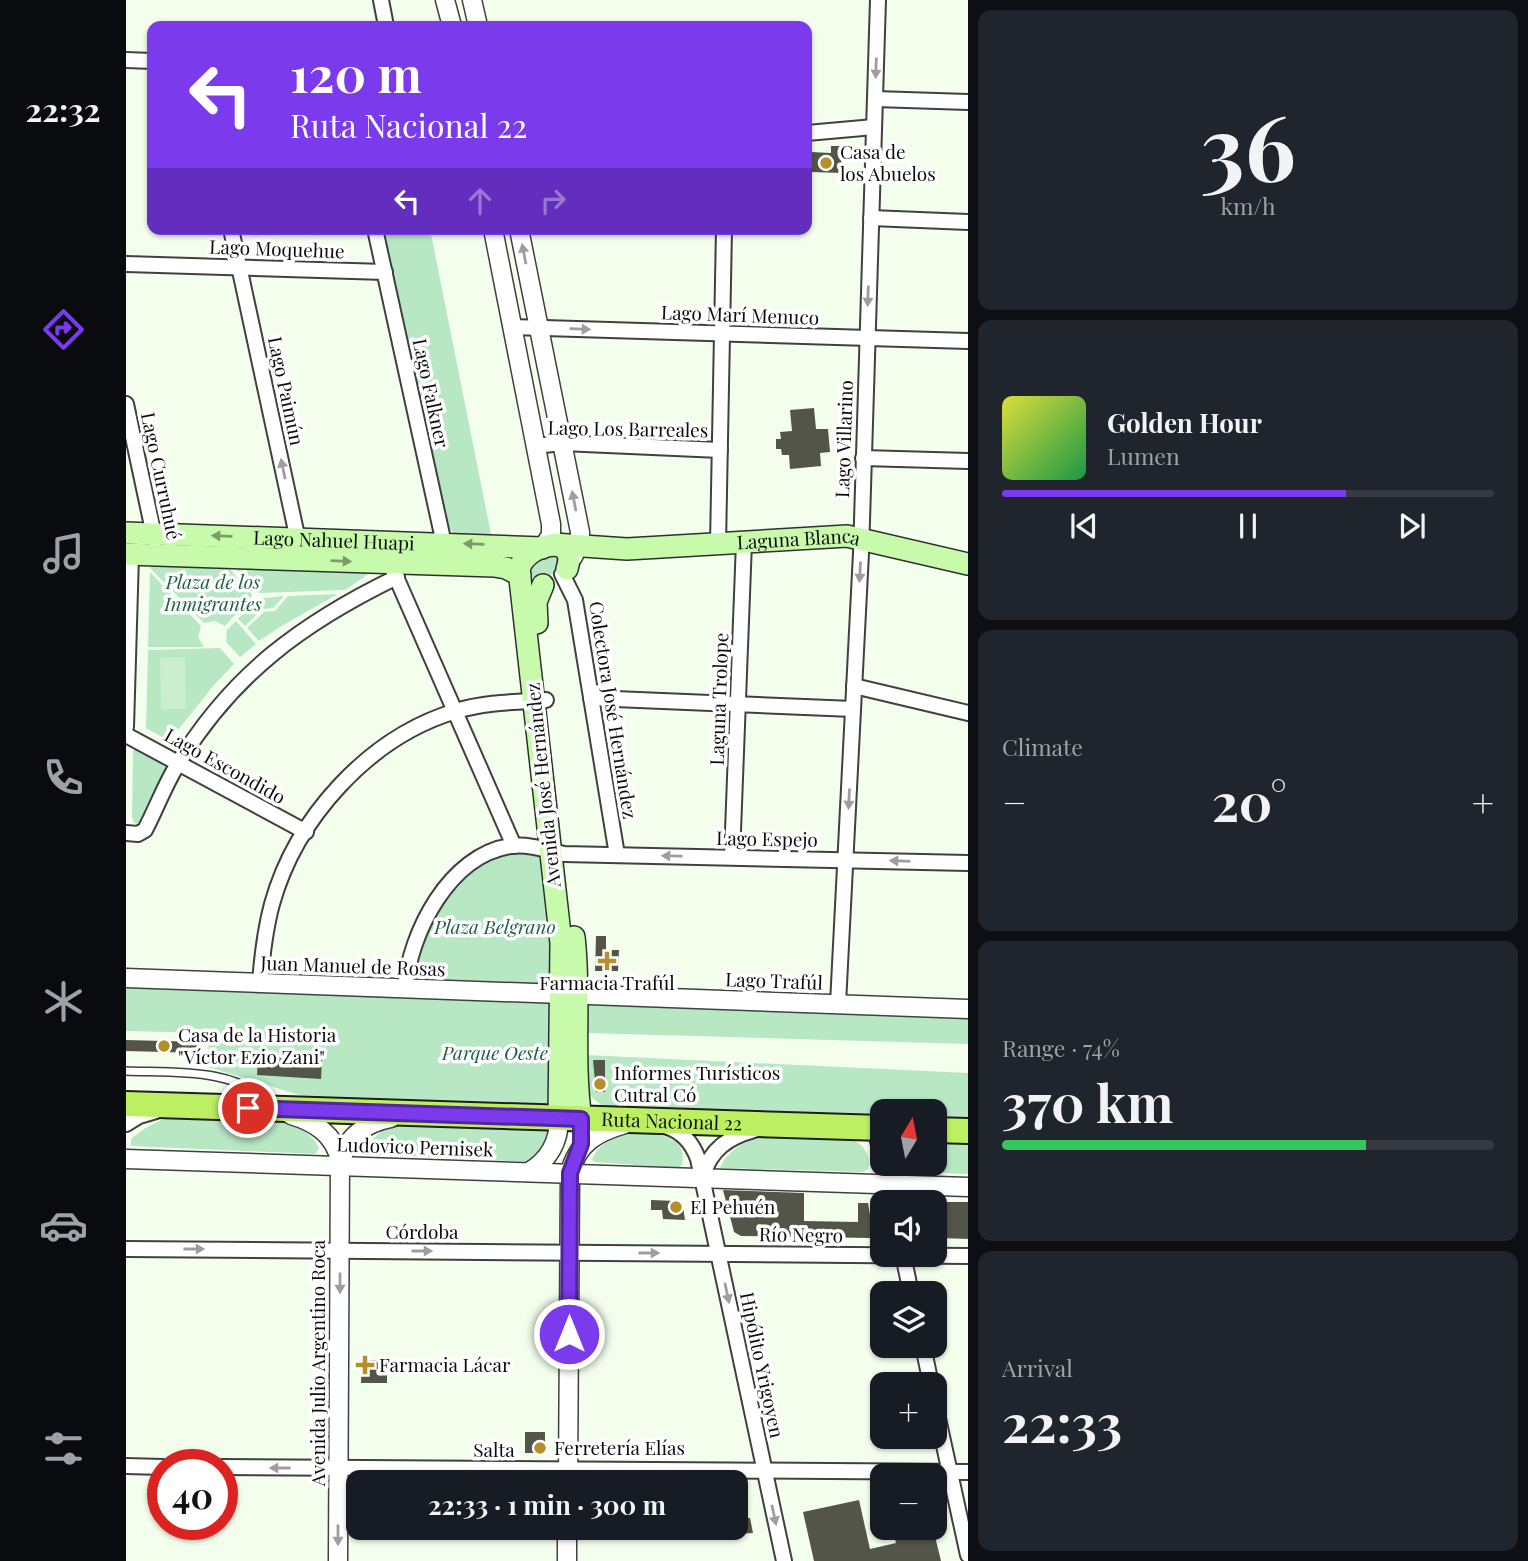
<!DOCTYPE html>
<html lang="en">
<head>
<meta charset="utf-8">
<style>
  :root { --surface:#171b24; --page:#20242c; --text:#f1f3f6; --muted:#9ea1a6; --line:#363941; --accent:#7c3aed }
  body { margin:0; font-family:"Playfair Display",serif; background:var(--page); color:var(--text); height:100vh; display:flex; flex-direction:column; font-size:26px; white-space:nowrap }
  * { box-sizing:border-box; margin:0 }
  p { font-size:23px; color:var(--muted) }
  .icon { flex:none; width:38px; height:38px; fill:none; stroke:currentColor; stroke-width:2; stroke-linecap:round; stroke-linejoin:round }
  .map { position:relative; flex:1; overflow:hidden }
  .side { display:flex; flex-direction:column; gap:10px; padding:10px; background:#0d0f14; width:560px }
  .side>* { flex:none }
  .top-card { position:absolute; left:21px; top:21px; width:665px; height:214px; border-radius:14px; box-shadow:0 2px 5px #0004; background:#7c3aed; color:#fff; overflow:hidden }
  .needle { width:46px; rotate:10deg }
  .fabs { position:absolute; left:744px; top:1099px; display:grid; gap:14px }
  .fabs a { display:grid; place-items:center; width:77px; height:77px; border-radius:14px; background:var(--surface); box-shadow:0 2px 5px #0004; font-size:35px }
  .speed { position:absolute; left:21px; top:1449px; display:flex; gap:14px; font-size:35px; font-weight:700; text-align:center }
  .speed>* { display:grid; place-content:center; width:91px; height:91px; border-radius:50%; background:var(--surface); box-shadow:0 2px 5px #0004; line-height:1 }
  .speed .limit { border:10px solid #d22; background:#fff; color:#111 }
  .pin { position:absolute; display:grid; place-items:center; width:60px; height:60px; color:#fff; margin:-30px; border:4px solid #fff; border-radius:50%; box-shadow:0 2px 7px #0007 }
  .me { position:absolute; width:77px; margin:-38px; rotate:0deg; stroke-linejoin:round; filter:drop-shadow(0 0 5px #0008) }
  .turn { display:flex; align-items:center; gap:24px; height:147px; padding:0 28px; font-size:32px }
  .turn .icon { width:91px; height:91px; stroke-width:2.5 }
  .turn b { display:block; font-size:49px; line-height:60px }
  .lanes { display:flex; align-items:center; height:66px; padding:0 28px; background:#0003; justify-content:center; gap:35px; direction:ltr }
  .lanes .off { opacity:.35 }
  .big { font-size:52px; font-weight:700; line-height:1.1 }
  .side .card { flex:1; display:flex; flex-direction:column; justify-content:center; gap:10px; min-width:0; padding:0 24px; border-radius:14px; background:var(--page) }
  .side .dial { align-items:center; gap:0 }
  .dial b { font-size:91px; line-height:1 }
  .song { display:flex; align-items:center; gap:21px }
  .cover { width:84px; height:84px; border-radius:10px; background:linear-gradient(135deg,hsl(60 70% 55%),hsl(140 70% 35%)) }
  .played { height:7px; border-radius:4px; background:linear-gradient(90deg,var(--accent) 70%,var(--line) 70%) }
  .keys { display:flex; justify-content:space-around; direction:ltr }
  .heat { display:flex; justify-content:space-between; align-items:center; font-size:38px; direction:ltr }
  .charge { height:10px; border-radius:5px; background:linear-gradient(90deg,#34c759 74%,var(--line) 0) }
  .trip { position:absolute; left:220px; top:1470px; width:402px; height:70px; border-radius:14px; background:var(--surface); box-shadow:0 2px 5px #0004; font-weight:700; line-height:70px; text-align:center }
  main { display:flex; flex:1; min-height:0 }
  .menu { display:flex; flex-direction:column; width:126px; justify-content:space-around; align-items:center; background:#090b0e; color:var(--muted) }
  .menu .icon { width:49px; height:49px }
  .menu .current { color:var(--accent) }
  .menu b { font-size:32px; color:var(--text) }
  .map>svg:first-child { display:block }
  .green { fill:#b8e7c4 }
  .pitch { fill:#caeece }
  .building { fill:#535549 }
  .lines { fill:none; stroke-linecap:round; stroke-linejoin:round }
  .service-casing { stroke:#404040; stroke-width:10 }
  .minor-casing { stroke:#404040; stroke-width:18 }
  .tertiary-casing { stroke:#404040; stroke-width:21 }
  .secondary-casing { stroke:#2f2f2f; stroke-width:24 }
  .trunk-casing { stroke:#1e1e1e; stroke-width:28 }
  .service { stroke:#fff; stroke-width:7 }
  .minor { stroke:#fff; stroke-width:14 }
  .tertiary { stroke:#fff; stroke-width:18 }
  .secondary { stroke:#c7fbab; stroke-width:21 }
  .trunk { stroke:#bcf062; stroke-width:24 }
  .oneway { fill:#9e9e9e }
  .oneway2 { fill:#7d9c6c }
  .route-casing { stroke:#51269a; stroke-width:18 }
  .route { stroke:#7c3aed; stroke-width:12 }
  .poi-dot { fill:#b68f2b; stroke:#fff; stroke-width:2.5 }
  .labels { text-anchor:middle; stroke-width:7; stroke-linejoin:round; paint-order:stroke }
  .poi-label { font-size:19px; fill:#0d0d0d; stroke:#fff; text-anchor:start }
  .street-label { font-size:19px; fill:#0d0d0d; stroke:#fff }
  .park-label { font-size:19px; font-style:italic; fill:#206144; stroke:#fff }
</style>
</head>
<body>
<main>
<nav class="menu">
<b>22:32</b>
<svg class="icon current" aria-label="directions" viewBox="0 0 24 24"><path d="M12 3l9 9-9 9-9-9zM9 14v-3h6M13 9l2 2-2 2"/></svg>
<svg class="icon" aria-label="music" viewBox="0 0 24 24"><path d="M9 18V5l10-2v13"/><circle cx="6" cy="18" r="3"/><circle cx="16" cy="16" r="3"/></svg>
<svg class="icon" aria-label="phone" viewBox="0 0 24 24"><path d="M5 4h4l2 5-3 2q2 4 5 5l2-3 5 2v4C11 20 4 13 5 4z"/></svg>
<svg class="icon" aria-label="climate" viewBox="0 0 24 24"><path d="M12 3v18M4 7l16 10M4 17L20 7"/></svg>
<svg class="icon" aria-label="car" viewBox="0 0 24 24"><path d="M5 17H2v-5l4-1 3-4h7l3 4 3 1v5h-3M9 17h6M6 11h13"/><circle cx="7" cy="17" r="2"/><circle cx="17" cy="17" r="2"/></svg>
<svg class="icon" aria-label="filters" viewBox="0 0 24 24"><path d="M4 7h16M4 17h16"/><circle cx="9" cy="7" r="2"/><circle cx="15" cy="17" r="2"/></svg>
</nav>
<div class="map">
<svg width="842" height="1561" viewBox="0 0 842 1561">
  <rect width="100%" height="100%" fill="#f4feed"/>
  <g class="green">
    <path d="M256 229H304L366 539 330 536 321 525Z"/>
    <path d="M433 553 431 571C421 577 412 584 402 577V563Z"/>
    <path d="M26 565 102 567 126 594 125 597 99 626 89 621 78 623 24 568Z"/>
    <path d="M108 567 243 572 244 573 219 590 135 593 128 591Z"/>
    <path d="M24 572 75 626 72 637 78 647H22Z"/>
    <path d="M212 594 154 627 133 641 121 628 138 612 149 611 162 596Z"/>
    <path d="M158 596 147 608 136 609 119 626 112 619 130 599Z"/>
    <path d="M110 621 130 644 114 657 100 642 101 630Z"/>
    <path d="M94 648 108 664 89 684 43 741 20 728 22 650Z"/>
    <path d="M9 747 40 763 41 766 15 822 12 824 8 823 6 817 7 751Z"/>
    <path d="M386 852 417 856 430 976 426 985 297 981 289 971C290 958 295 947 300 934 316 896 345 864 386 852Z"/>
    <path d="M0 986 424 1003 426 1005V1097L421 1103 410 1108 177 1096 82 1067 83 1033 0 1031Z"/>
    <path d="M465 1004 842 1016V1044L461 1033 460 1055 842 1073V1124L809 1123 808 1111H756V1121L506 1113C443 1108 455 1061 456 1013L458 1006Z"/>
    <path d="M50 1115C90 1116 174 1107 193 1148L189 1154 5 1146V1139C19 1127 32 1120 50 1115Z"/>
    <path d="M274 1124 425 1128 428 1131 409 1159 403 1162 235 1154 236 1148 255 1132Z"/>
    <path d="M500 1130C521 1132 564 1133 556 1165L552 1168 468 1162 466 1159C471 1146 487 1136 500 1130Z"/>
    <path d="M638 1137C656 1136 707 1135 723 1139 738 1143 745 1155 742 1169L737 1172 594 1168C601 1150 620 1140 638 1137Z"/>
    <path d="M809 1140 842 1141V1174L815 1173 797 1164H808Z"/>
  </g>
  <path class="pitch" d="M59 657 60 709H35L34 658Z"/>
  <g class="building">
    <path d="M705 146H716L715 173 685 172V152L705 153Z"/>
    <path d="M688 408 690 429H702L704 452 694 453 695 466 664 469 663 455H656L655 449H650V439H655L654 432 666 431 664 410Z"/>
    <path d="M470 936H480V950H493L492 971H469Z"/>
    <path d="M0 1040 76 1042V1053L0 1051Z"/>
    <path d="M132 1056 196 1060 195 1079 131 1075Z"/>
    <path d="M467 1060H479V1092H470Z"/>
    <path d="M597 1190 678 1193V1221L732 1222V1203H742L747 1233 744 1238 615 1236 608 1232Z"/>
    <path d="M525 1200 550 1201 557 1207 559 1220 537 1219 536 1210H525Z"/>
    <path d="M808 1202H842V1239L814 1238V1233H808Z"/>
    <path d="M236 1360H261V1383H235Z"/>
    <path d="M399 1432H419V1448L413 1453H399Z"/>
    <path d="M733 1500 744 1549 770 1543 766 1528H807L815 1561H688L677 1512Z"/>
    <path d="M611 1518H624L627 1533 611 1534Z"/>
  </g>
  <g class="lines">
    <defs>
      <path id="service" d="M0 1071C42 1073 112 1067 140 1103"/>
      <g id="minor">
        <path d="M255 0 260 26"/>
        <path d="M0 60 26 61"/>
        <path d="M749 99 842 102"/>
        <path d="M681 133 748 127"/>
        <path d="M745 218 842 222"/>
        <path d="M105 229 173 545"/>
        <path d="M249 229 320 553"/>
        <path d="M0 264 259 272"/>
        <path d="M386 327 842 341"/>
        <path d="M0 404 29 540"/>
        <path d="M409 446 436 443 594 450"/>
        <path d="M737 458 842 461"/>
        <path d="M592 544 598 229"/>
        <path d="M267 570 388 846"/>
        <path d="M436 574 449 600 491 855"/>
        <path d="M728 686 842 713"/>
        <path d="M465 698 727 709"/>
        <path d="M0 727 5 555"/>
        <path d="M0 735 180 832"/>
        <path d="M0 833 12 834 19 830C30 809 38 787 50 767 105 675 176 623 271 577"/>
        <path d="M606 857 618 542"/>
        <path d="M134 983C136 956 139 930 146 904 170 818 243 737 330 711 359 702 390 702 420 700"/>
        <path d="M279 988C284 933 323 855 385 846 403 844 421 850 438 854L842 863"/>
        <path d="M712 1004 735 553 752 0"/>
        <path d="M0 1124 13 1116 30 1111"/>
        <path d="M539 1126C556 1131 566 1142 572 1159L658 1561"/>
        <path d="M749 1128 756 1158"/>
        <path d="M757 1164 766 1202"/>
        <path d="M577 1176C584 1149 603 1137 628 1130"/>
        <path d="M0 1249 842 1256"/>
        <path d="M777 1255 785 1293"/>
        <path d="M797 1346 805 1384"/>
        <path d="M808 1400 842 1555"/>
        <path d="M0 1466 37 1467"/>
        <path d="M96 1467 842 1472"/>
      </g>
      <g id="tertiary">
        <path d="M319 0 326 26"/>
        <path d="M346 0 352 26"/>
        <path d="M367 229 425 524V535L418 546"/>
        <path d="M393 229 454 532V541L447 557"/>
        <path d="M0 978 842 1009"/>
        <path d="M165 1115C189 1122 208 1134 214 1160L212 1561"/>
        <path d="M0 1159 842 1187"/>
        <path d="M215 1164C219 1137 239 1123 265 1118"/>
        <path d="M403 1172C423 1160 433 1141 433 1119"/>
        <path d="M442 1482 444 1173C451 1143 471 1132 499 1124"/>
        <path d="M441 1561V1528"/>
      </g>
      <g id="secondary">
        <path id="s1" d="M0 533 416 548"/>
        <path id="s2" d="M428 544 501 549 721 536 842 564"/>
        <path d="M0 554 368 566 380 568 394 575"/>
        <path d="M411 623 410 602 417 585"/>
        <path d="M448 937C455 998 446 1059 455 1119"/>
        <path d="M433 1119 435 943 393 570C398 544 453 531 441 569"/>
      </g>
      <g id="trunk">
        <path id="s3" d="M0 1104 756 1128"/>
        <path d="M808 1130 842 1131"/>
      </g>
    </defs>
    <use href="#service" class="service-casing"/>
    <use href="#minor" class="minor-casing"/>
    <use href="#tertiary" class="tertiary-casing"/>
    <use href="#secondary" class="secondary-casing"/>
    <use href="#trunk" class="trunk-casing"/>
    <use href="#service" class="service"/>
    <use href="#minor" class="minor"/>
    <use href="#tertiary" class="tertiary"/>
    <use href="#secondary" class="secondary"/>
    <use href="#trunk" class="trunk"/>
  </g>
  <defs><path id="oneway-solid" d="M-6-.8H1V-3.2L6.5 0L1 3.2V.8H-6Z" transform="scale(1.75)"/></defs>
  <g class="oneway">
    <use href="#oneway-solid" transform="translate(750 68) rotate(92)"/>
    <use href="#oneway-solid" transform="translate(398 254) rotate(-101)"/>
    <use href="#oneway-solid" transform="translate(742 296) rotate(92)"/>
    <use href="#oneway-solid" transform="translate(454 329) rotate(2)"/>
    <use href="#oneway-solid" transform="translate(157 469) rotate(-102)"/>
    <use href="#oneway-solid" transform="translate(448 501) rotate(-101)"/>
    <use href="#oneway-solid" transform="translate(734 572) rotate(93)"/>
    <use href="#oneway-solid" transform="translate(723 799) rotate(93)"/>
    <use href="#oneway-solid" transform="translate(546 856) rotate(-179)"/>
    <use href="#oneway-solid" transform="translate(774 861) rotate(-178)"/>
    <use href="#oneway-solid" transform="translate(68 1249)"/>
    <use href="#oneway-solid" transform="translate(296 1251)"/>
    <use href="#oneway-solid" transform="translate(523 1253)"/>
    <use href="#oneway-solid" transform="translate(214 1283) rotate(90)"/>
    <use href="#oneway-solid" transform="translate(601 1293) rotate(78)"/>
    <use href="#oneway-solid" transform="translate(154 1468) rotate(-180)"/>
    <use href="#oneway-solid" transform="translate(648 1515) rotate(78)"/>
    <use href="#oneway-solid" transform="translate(212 1535) rotate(90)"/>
  </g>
  <g class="oneway2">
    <use href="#oneway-solid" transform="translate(96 536) rotate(-178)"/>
    <use href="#oneway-solid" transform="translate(348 544) rotate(-178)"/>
    <use href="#oneway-solid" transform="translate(215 561) rotate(2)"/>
  </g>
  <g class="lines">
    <defs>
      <path id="route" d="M122 1108 455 1119V1144L444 1173 443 1334"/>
    </defs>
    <use href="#route" class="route-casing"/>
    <use href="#route" class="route"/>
  </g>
  <g class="poi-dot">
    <circle cx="700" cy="163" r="7"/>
    <path d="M477.5 950.5h7v7h7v7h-7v7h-7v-7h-7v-7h7z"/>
    <circle cx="38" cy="1046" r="7"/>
    <circle cx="474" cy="1084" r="7"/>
    <circle cx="550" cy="1207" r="7"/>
    <path d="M235.5 1354.5h7v7h7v7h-7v7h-7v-7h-7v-7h7z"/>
    <circle cx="414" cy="1448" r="7"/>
  </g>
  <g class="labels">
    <g class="poi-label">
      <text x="714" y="159">Casa de<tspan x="714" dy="22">los Abuelos</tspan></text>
      <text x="481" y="990" text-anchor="middle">Farmacia Trafúl</text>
      <text x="52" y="1042">Casa de la Historia<tspan x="52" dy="22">"Víctor Ezio Zani"</tspan></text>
      <text x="488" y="1080">Informes Turísticos<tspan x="488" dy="22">Cutral Có</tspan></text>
      <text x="564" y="1214">El Pehuén</text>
      <text x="253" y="1372">Farmacia Lácar</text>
      <text x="428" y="1455">Ferretería Elías</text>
    </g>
    <g class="street-label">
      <text transform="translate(151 249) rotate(2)" y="7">Lago Moquehue</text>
      <text transform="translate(614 315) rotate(2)" y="7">Lago Marí Menuco</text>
      <text transform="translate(160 391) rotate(78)" y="7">Lago Paimún</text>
      <text transform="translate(305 393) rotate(78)" y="7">Lago Falkner</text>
      <text transform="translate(502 429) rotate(1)" y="7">Lago Los Barreales</text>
      <text transform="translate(718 439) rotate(-88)" y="7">Lago Villarino</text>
      <text transform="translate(35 476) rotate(78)" y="7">Lago Curruhué</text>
      <text dy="7" stroke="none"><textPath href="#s1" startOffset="208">Lago Nahuel Huapi</textPath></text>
      <text dy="7" stroke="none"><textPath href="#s2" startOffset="245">Laguna Blanca</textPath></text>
      <text transform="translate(593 699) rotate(-88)" y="7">Laguna Trolope</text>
      <text transform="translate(487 710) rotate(81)" y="7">Colectora José Hernández</text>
      <text transform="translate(99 766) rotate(29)" y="7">Lago Escondido</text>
      <text transform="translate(417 785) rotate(-96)" y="7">Avenida José Hernández</text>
      <text transform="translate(641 839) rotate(1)" y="7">Lago Espejo</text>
      <text transform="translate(227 966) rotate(2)" y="7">Juan Manuel de Rosas</text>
      <text transform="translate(648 981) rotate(2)" y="7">Lago Trafúl</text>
      <text dy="7" stroke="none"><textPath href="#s3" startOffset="546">Ruta Nacional 22</textPath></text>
      <text transform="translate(289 1147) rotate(2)" y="7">Ludovico Pernisek</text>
      <text x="296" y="1239">Córdoba</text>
      <text transform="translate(675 1235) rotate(1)" y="7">Río Negro</text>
      <text transform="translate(192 1363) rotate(-90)" y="7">Avenida Julio Argentino Roca</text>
      <text transform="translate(636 1365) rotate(78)" y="7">Hipólito Yrigoyen</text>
      <text x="368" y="1457">Salta</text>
    </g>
    <g class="park-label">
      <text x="87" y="589">Plaza de los<tspan x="87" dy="22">Inmigrantes</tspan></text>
      <text x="369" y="934">Plaza Belgrano</text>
      <text x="369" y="1060">Parque Oeste</text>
    </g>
  </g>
</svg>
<div class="fabs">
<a><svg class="needle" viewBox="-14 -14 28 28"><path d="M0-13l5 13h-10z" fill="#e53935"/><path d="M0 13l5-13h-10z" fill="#9ea1a6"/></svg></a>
<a><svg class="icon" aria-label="sound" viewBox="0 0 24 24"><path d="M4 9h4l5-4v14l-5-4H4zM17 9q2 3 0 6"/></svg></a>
<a><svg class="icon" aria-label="layers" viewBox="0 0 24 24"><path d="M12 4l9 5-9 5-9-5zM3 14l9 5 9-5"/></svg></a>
<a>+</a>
<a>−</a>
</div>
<div class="speed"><div class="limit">40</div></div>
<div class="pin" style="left:122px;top:1108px;background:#d93025"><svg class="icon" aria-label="arrive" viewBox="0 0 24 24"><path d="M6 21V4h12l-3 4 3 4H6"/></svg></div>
<svg class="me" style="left:443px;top:1334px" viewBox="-20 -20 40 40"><circle r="17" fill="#7c3aed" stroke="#fff" stroke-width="3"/><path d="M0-11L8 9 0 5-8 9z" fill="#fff"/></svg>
<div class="trip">22:33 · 1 min · 300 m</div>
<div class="top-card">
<div class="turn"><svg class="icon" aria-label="left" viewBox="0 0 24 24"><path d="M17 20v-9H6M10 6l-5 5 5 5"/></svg><div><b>120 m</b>Ruta Nacional 22</div></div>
<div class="lanes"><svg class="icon" aria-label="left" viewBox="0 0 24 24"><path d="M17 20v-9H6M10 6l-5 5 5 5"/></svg><svg class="icon off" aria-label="ahead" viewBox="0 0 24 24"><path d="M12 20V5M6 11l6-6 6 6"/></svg><svg class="icon off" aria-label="right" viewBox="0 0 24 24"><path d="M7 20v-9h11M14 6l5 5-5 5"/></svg></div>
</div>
</div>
<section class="side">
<div class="card dial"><b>36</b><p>km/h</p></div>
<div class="card">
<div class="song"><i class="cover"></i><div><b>Golden Hour</b><p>Lumen</p></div></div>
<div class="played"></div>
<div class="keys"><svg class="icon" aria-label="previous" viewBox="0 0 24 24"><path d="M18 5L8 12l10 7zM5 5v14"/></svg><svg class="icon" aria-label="pause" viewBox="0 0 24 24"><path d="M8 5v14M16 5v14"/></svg><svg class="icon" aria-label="next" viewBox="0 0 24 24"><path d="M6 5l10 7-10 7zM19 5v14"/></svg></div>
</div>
<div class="card"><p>Climate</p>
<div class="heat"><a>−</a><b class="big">20°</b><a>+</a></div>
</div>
<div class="card"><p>Range · 74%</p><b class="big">370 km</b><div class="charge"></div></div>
<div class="card"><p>Arrival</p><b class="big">22:33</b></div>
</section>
</main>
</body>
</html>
